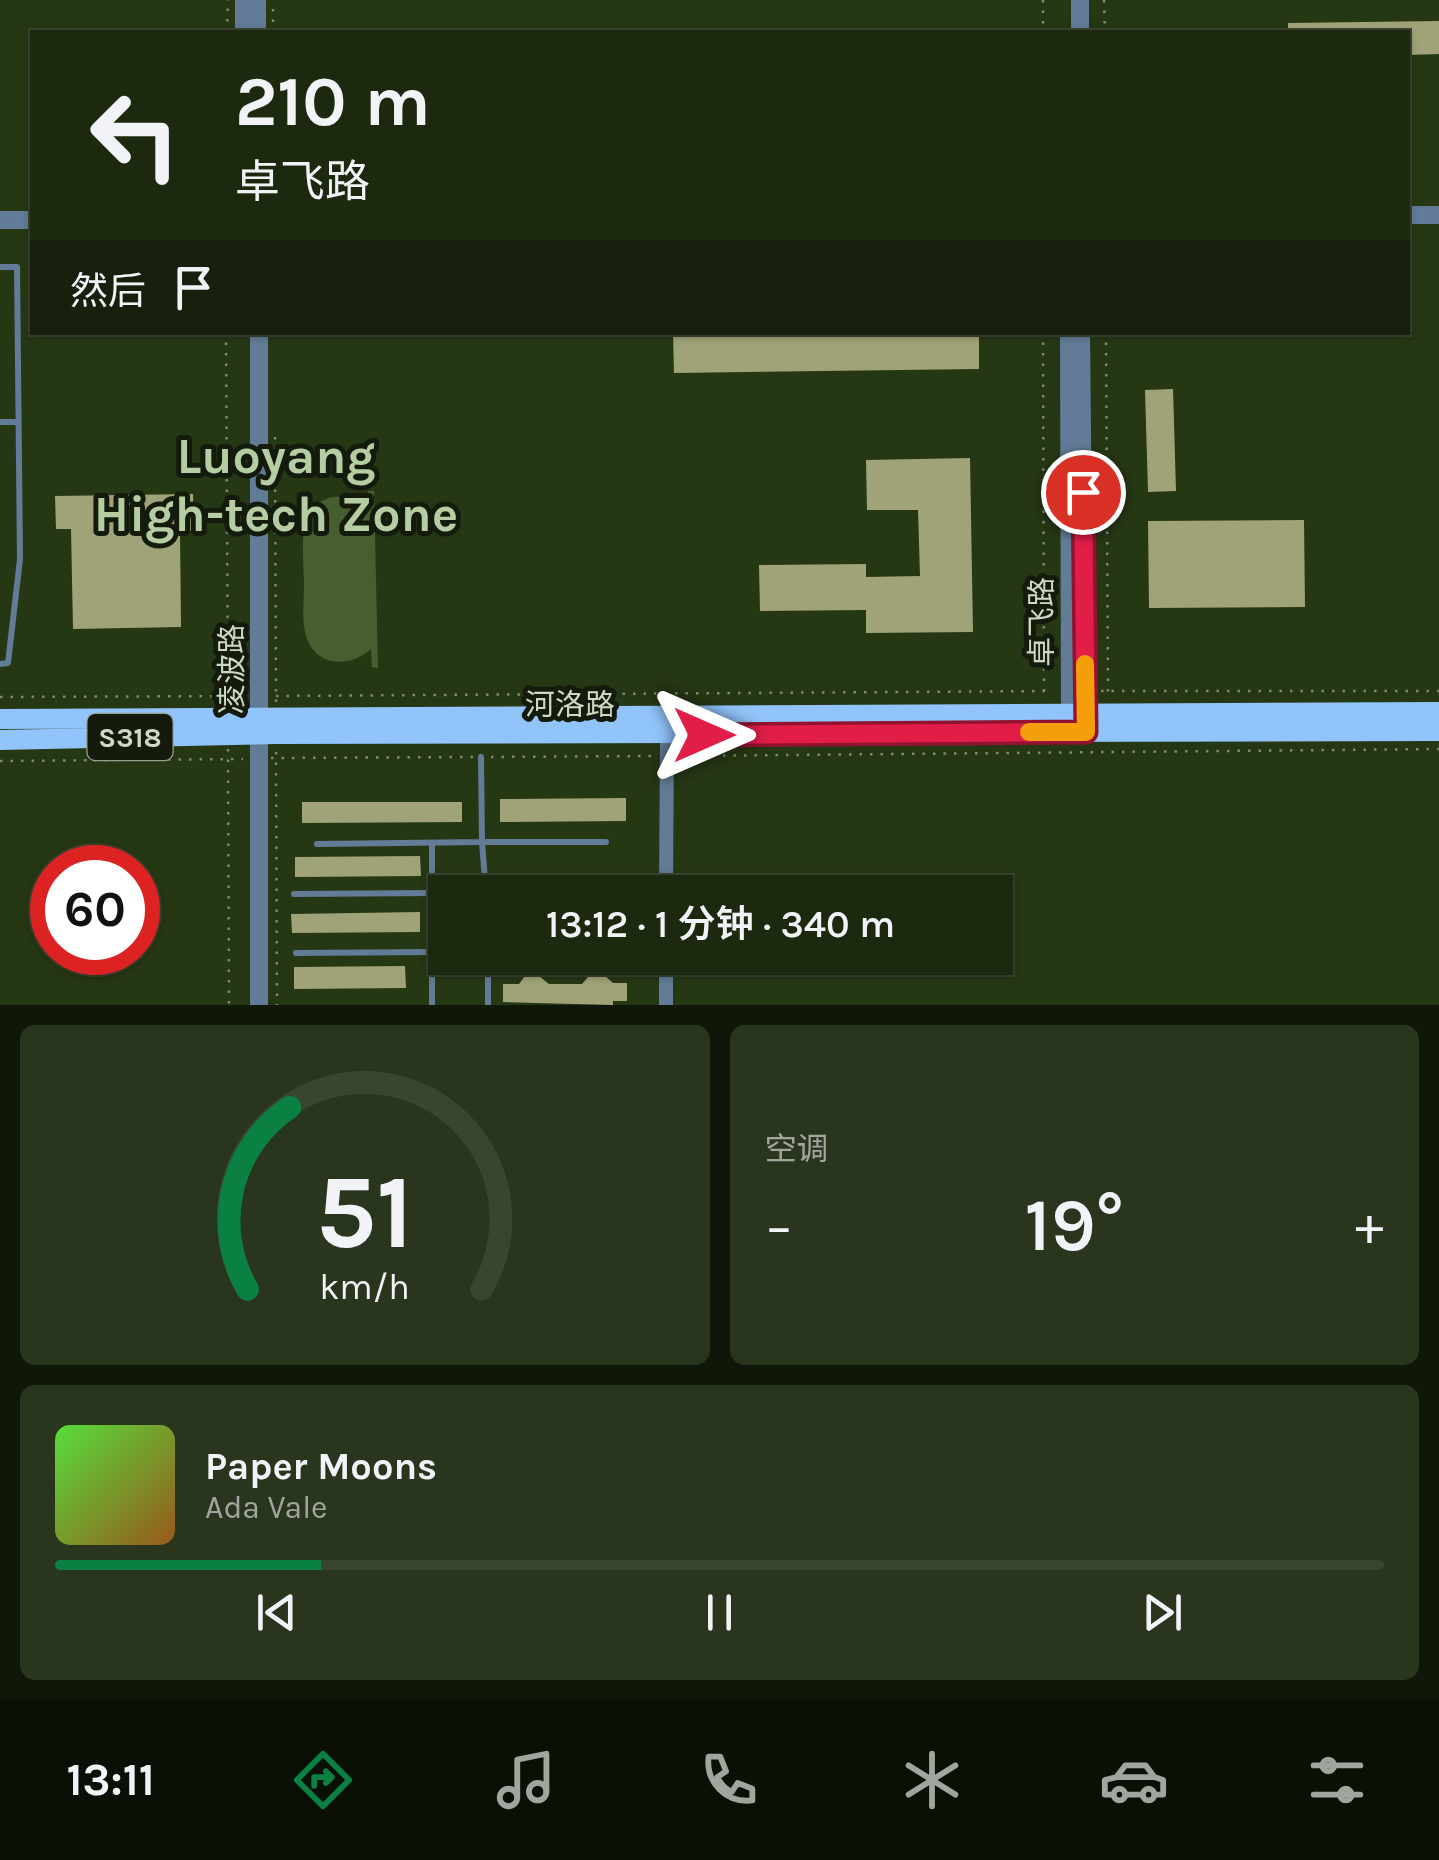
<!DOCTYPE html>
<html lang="zh">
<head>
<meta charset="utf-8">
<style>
  :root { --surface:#1c290f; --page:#29351d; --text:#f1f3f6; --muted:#a0a69e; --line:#3a452f; --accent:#0b8043 }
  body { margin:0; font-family:Karla,"Noto Sans SC",sans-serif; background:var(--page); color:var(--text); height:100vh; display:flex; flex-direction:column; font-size:38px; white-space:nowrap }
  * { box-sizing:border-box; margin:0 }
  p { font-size:32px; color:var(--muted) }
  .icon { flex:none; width:55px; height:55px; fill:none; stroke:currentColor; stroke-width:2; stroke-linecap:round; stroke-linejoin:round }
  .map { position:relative; height:1005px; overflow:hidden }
  .side { display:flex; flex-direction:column; gap:20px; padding:20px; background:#0f1708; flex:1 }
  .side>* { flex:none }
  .hud { position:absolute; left:30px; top:30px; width:1380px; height:305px; border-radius:0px; box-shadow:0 2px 8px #0004,0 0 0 2px var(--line); background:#1c290f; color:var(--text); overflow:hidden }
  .speed { position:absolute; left:30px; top:845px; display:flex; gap:20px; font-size:50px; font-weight:700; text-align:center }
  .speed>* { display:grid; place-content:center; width:130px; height:130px; border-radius:50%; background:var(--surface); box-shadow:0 2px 8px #0004,0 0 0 2px var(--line); line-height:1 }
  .speed .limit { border:15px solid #d22; background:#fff; color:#111 }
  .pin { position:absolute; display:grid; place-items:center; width:85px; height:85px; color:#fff; margin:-42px; border:5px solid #fff; border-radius:50%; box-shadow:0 2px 10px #0007 }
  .me { position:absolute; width:110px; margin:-55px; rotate:90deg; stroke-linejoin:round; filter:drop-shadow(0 0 8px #0008) }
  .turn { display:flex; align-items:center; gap:35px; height:210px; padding:0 40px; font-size:45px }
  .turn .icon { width:130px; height:130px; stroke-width:2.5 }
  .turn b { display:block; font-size:70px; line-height:85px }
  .then { display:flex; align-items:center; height:95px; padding:0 40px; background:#0003; gap:20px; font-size:38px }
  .big { font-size:75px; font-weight:600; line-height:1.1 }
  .side .widget { flex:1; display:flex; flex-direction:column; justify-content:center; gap:15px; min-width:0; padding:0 35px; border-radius:15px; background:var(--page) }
  .side .dial { align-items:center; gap:0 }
  .dial svg { height:260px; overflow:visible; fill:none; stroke:var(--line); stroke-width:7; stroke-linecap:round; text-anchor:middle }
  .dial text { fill:var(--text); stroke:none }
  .song { display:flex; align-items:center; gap:30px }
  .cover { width:120px; height:120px; border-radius:15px; background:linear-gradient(135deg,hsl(110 70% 55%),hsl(30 70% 35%)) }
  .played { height:10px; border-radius:5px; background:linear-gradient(90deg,var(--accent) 20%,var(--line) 20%) }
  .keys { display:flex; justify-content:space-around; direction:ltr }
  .heat { display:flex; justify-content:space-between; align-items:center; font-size:55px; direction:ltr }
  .side .tiles { flex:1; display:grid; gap:20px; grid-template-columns:1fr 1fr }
  .widget:last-child { grid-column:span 2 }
  .trip { position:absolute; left:428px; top:875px; width:585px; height:100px; border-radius:0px; background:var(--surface); box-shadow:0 2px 8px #0004,0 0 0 2px var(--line); font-weight:600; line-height:100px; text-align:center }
  .tabs { display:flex; height:160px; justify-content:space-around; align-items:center; background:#0b1006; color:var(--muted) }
  .tabs .icon { width:70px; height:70px }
  .tabs .current { color:var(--accent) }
  .tabs b { font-size:45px; color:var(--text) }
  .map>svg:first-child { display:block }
  .green { fill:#475e31 }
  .building { fill:#a0a378 }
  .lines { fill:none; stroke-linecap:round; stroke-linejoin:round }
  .path { stroke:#7d8b70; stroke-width:2.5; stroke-dasharray:2.5 8; stroke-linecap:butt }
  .service { stroke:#627b96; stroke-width:6 }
  .minor { stroke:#627b96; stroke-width:14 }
  .tertiary { stroke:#627b96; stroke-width:18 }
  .primary { stroke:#91c4fb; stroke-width:20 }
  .route-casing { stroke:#92132f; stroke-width:25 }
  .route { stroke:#e11d48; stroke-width:18 }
  .slow { stroke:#f59e0b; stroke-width:18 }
  .labels { text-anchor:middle; stroke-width:10; stroke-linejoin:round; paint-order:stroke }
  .shield { fill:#141b0d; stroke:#96a08e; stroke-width:2.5 }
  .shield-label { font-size:28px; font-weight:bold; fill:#ced9c5 }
  .street-label { font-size:30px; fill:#ced9c5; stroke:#141b0d }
  .town-label { font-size:50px; font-weight:bold; fill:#b6cca3; stroke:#141b0d }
</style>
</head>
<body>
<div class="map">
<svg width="1439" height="1005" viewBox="0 0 1439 1005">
  <rect width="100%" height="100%" fill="#263714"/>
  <path class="green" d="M368 491H374L378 668 372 667 371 649C351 667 318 668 307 639 301 623 304 601 304 584 304 555 294 504 333 497 348 495 359 502 368 510Z"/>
  <g class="building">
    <path d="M1439 21V54L1408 55V32H1288V23Z"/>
    <path d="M673 332H979V369L674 373Z"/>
    <path d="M1173 389 1176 491 1148 492 1145 390Z"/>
    <path d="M970 458 973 632 866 633V610L760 611 759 565 866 564V577L920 576 918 510H867L866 460Z"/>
    <path d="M193 494 194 531H180L181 627 73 629 71 529H56L55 496Z"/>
    <path d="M1304 520 1305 607 1149 608 1148 521Z"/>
    <path d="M626 798V821L500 822V799Z"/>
    <path d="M302 802H462V822L302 823Z"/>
    <path d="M420 856 421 876 295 877V857Z"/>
    <path d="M420 912V932L292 933 291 914Z"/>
    <path d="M405 966 406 988 294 989V967Z"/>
    <path d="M525 976H539L549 984H582L589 976H605L613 983H627V1001H613V1005L503 1002V984H519Z"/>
  </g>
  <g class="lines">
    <g class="path">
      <path d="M1043 0V32"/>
      <path d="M1104 0 1105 32"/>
      <path d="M273 9V32"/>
      <path d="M227 32 228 0"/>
      <path d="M226 332 228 696"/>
      <path d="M1043 332 1044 691"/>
      <path d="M1106 332 1108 696"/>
      <path d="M275 437 276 704"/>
      <path d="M1101 691H1439"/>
      <path d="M276 696 1053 691"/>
      <path d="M0 697 243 696"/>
      <path d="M228 749 229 1005"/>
      <path d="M276 752 277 1005"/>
      <path d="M681 756 1439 749"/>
      <path d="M491 757 653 756"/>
      <path d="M271 758 473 757"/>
      <path d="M0 761 243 759"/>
    </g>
    <g class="service">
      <path d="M0 267H17L20 559 8 663 0 664"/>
      <path d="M0 422H18"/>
      <path d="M432 843V1005"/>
      <path d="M317 844 482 842 481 757"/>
      <path d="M486 892 482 842H606"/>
      <path d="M294 894 432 893"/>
      <path d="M296 953 432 952"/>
      <path d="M488 958V1005"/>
    </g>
    <g class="minor">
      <path d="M666 892 667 736"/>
      <path d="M666 1005V958"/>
    </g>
    <g class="tertiary">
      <path d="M244 0V32"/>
      <path d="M257 0V32"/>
      <path d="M1080 0V32"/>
      <path d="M1408 215H1439"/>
      <path d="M0 220H32"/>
      <path d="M1069 332 1070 727"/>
      <path d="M1081 332 1085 726"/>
      <path d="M259 1005V332"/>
    </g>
    <g class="primary">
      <path d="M0 719 1439 712"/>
      <path d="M0 740 276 734 1439 731"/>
    </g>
  </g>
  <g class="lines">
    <defs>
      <path id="route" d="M704 735 1086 732 1083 492"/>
    </defs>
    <use href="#route" class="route-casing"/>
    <use href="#route" class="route"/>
    <path class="slow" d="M1029 732H1086L1085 664"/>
  </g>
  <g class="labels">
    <rect class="shield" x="87.5" y="714" width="85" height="46" rx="8"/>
    <g class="shield-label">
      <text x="130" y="747">S318</text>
    </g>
    <g class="street-label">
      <text transform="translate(1042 622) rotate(-90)" y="10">卓飞路</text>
      <text transform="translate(232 669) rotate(-90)" y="10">凌波路</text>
      <text x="570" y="715">河洛路</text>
    </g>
    <g class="town-label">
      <text x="276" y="473">Luoyang<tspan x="276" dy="58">High-tech Zone</tspan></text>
    </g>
  </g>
</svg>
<div class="speed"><div class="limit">60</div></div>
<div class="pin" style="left:1083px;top:492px;background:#d93025"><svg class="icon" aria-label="arrive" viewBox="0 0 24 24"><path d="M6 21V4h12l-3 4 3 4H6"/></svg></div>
<svg class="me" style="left:704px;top:735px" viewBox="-20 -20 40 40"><path d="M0-17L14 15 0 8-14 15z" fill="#e11d48" stroke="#fff" stroke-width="4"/></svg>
<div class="trip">13:12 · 1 分钟 · 340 m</div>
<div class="hud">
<div class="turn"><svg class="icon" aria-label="left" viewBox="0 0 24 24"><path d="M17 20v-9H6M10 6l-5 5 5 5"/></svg><div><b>210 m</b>卓飞路</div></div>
<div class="then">然后<svg class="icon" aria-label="arrive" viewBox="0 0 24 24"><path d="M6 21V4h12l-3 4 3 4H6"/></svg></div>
</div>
</div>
<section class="side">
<div class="tiles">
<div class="widget dial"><svg viewBox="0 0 100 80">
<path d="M14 69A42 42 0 1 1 86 69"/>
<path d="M14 69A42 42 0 0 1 27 13" stroke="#0b8043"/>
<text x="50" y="56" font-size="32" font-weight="700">51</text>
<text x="50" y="72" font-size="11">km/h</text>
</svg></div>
<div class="widget"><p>空调</p>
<div class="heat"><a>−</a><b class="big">19°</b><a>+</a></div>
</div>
<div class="widget">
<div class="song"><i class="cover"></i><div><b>Paper Moons</b><p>Ada Vale</p></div></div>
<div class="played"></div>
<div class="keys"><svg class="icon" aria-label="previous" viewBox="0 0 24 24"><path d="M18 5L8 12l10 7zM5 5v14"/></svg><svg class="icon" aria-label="pause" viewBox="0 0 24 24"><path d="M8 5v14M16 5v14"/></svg><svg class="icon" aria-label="next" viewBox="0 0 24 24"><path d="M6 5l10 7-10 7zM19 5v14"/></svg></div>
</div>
</div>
</section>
<nav class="tabs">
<b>13:11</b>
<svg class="icon current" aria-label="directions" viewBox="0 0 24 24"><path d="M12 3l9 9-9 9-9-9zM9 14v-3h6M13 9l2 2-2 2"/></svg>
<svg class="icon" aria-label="music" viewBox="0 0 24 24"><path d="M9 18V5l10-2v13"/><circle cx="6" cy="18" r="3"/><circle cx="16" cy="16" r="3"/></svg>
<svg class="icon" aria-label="phone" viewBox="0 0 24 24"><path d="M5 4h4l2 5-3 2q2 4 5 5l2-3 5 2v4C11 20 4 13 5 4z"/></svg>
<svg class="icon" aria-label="climate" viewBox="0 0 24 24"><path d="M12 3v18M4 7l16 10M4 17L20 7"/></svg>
<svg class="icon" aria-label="car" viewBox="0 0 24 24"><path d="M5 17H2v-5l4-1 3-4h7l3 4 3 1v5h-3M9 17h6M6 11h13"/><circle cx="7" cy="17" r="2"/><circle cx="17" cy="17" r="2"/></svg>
<svg class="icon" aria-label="filters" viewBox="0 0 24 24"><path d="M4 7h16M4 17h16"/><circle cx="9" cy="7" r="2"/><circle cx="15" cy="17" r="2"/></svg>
</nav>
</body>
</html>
